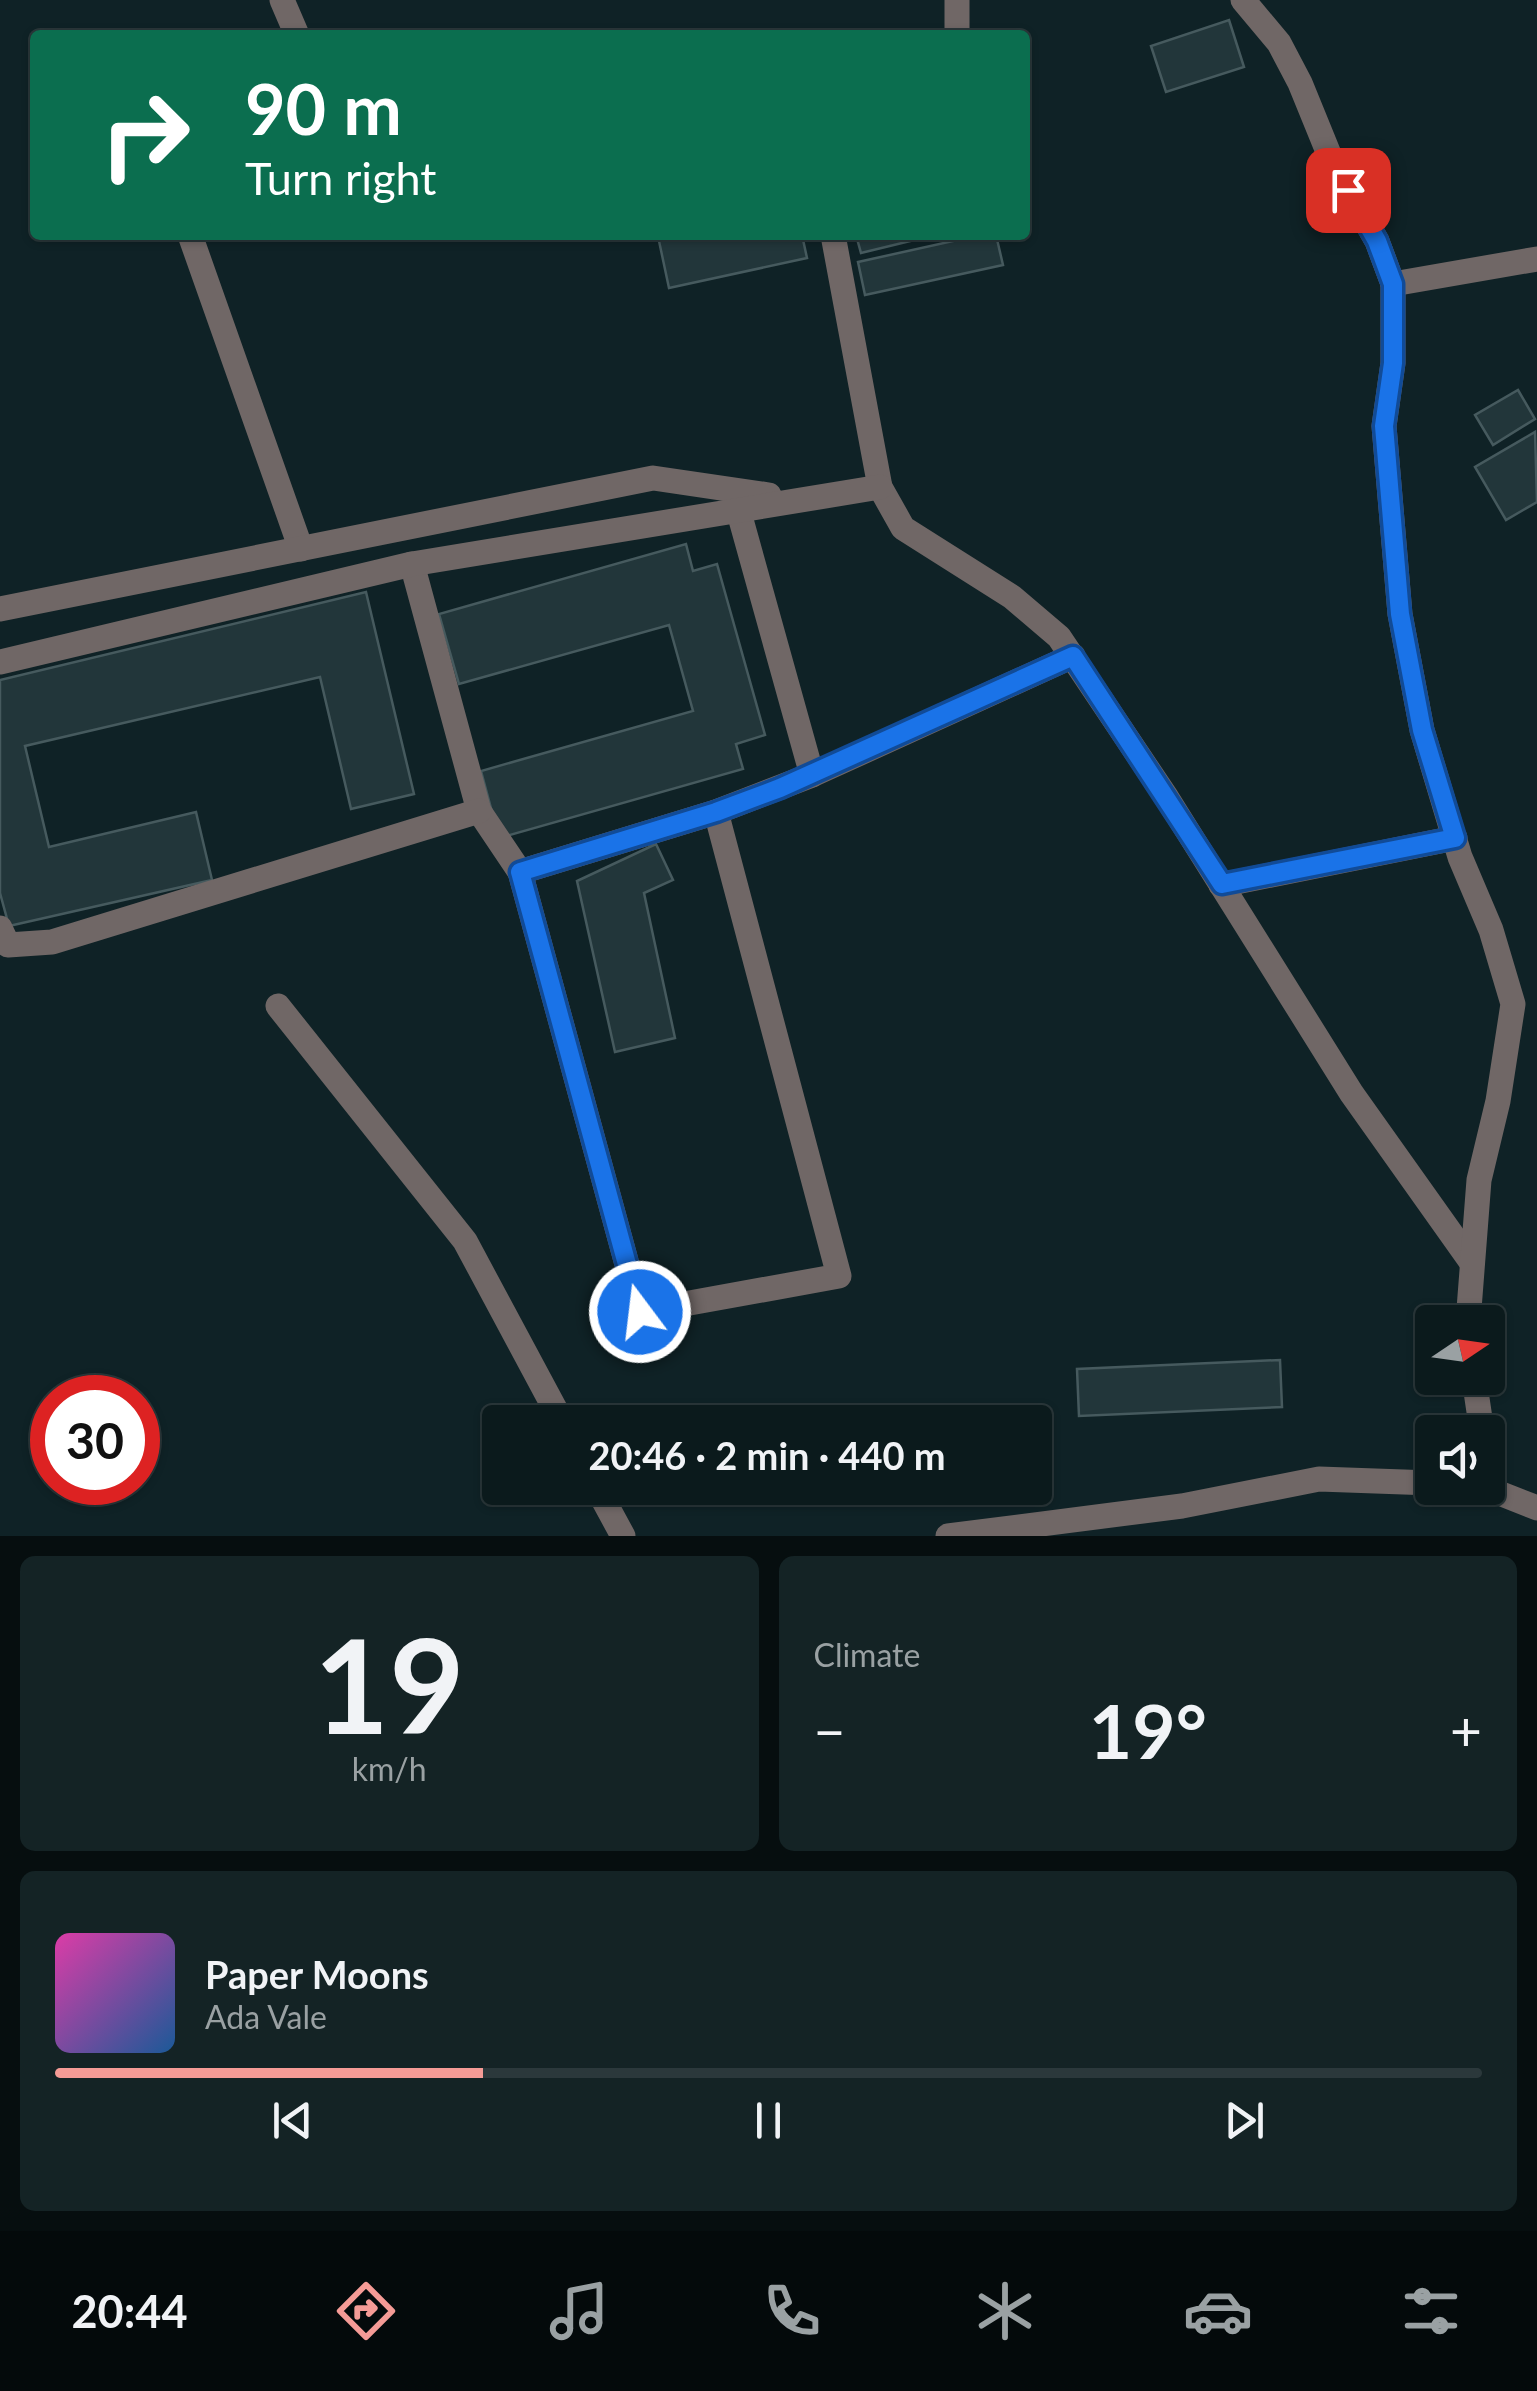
<!DOCTYPE html>
<html lang="en">
<head>
<meta charset="utf-8">
<style>
  :root { --surface:#0b1a1c; --page:#142325; --text:#f1f3f6; --muted:#9aa1a3; --line:#2b383b; --accent:#f59b96 }
  body { margin:0; font-family:Lato,sans-serif; background:var(--page); color:var(--text); height:100vh; display:flex; flex-direction:column; font-size:38px; white-space:nowrap }
  * { box-sizing:border-box; margin:0 }
  p { font-size:32px; color:var(--muted) }
  .icon { flex:none; width:55px; height:55px; fill:none; stroke:currentColor; stroke-width:2; stroke-linecap:round; stroke-linejoin:round }
  .map { position:relative; height:1536px; overflow:hidden }
  .drawer { display:flex; flex-direction:column; gap:20px; padding:20px; background:#060e0f; flex:1 }
  .drawer>* { flex:none }
  .hud { position:absolute; left:30px; top:30px; width:1000px; height:210px; border-radius:10px; box-shadow:0 2px 8px #0004,0 0 0 2px var(--line); background:#0b6e4f; color:#fff; overflow:hidden }
  .needle { width:65px; rotate:77deg }
  .tools { position:absolute; left:1415px; top:1305px; display:grid; gap:20px }
  .tools a { display:grid; place-items:center; width:90px; height:90px; border-radius:10px; background:var(--surface); box-shadow:0 2px 8px #0004,0 0 0 2px var(--line); font-size:50px }
  .speed { position:absolute; left:30px; top:1375px; display:flex; gap:20px; font-size:50px; font-weight:700; text-align:center }
  .speed>* { display:grid; place-content:center; width:130px; height:130px; border-radius:50%; background:var(--surface); box-shadow:0 2px 8px #0004,0 0 0 2px var(--line); line-height:1 }
  .speed .limit { border:15px solid #d22; background:#fff; color:#111 }
  .pin { position:absolute; display:grid; place-items:center; width:85px; height:85px; color:#fff; margin:-42px; border-radius:20px; box-shadow:0 5px 15px #0006 }
  .me { position:absolute; width:110px; margin:-55px; rotate:345deg; stroke-linejoin:round; filter:drop-shadow(0 0 8px #0008) }
  .turn { display:flex; align-items:center; gap:35px; height:210px; padding:0 50px; font-size:45px }
  .turn .icon { width:130px; height:130px; stroke-width:2.5 }
  .turn b { display:block; font-size:70px; line-height:85px }
  .big { font-size:75px; font-weight:700; line-height:1.1 }
  .drawer .tile { flex:1; display:flex; flex-direction:column; justify-content:center; gap:15px; min-width:0; padding:0 35px; border-radius:15px; background:var(--page) }
  .drawer .dial { align-items:center; gap:0 }
  .dial b { font-size:130px; line-height:1 }
  .song { display:flex; align-items:center; gap:30px }
  .cover { width:120px; height:120px; border-radius:15px; background:linear-gradient(135deg,hsl(320 70% 55%),hsl(210 70% 35%)) }
  .played { height:10px; border-radius:5px; background:linear-gradient(90deg,var(--accent) 30%,var(--line) 30%) }
  .keys { display:flex; justify-content:space-around; direction:ltr }
  .heat { display:flex; justify-content:space-between; align-items:center; font-size:55px; direction:ltr }
  .drawer .tiles { flex:1; display:grid; gap:20px; grid-template-columns:1fr 1fr }
  .tile:last-child { grid-column:span 2 }
  .trip { position:absolute; left:482px; top:1405px; width:570px; height:100px; border-radius:10px; background:var(--surface); box-shadow:0 2px 8px #0004,0 0 0 2px var(--line); font-weight:700; line-height:100px; text-align:center }
  .menu { display:flex; height:160px; justify-content:space-around; align-items:center; background:#040a0b; color:var(--muted) }
  .menu .icon { width:70px; height:70px }
  .menu .selected { color:var(--accent) }
  .menu b { font-size:45px; color:var(--text) }
  .map>svg:first-child { display:block }
  .building { fill:#22363a; stroke:#465a5e; stroke-width:2.5 }
  .lines { fill:none; stroke-linecap:round; stroke-linejoin:round }
  .minor { stroke:#706766; stroke-width:25 }
  .route-casing { stroke:#114b97; stroke-width:25 }
  .route { stroke:#1a73e8; stroke-width:18 }
</style>
</head>
<body>
<div class="map">
<svg width="1537" height="1536" viewBox="0 0 1537 1536">
  <rect width="100%" height="100%" fill="#0f2226"/>
  <g class="building">
    <path d="M1229 20 1244 67 1166 92 1151 46Z"/>
    <path d="M687 235H802L807 258 669 288 659 241Z"/>
    <path d="M856 235H935L861 253Z"/>
    <path d="M980 235H996L1003 265 865 295 858 262Z"/>
    <path d="M1518 390 1535 419 1493 445 1475 415Z"/>
    <path d="M1535 432 1537 502 1506 520 1475 467Z"/>
    <path d="M686 544 693 571 717 564 765 735 736 744 743 769 499 838 481 771 693 711 669 625 459 684 439 614Z"/>
    <path d="M366 592 414 794 351 809 320 677 25 746 49 847 196 812 212 880 9 926 0 893V680Z"/>
    <path d="M656 844 673 880 644 893 675 1038 615 1052 577 881Z"/>
    <path d="M1280 1360 1282 1407 1079 1416 1077 1369Z"/>
    <path d="M947 1408 950 1422H852Z"/>
  </g>
  <g class="lines">
    <g class="minor">
      <path d="M282 0 297 35"/>
      <path d="M957 0V35"/>
      <path d="M1243 0 1279 43 1300 83 1333 164 1377 241 1393 284"/>
      <path d="M190 235 301 549"/>
      <path d="M833 235 880 487 903 528 1012 597 1059 637 1167 798 1352 1094 1472 1263"/>
      <path d="M738 509 812 775"/>
      <path d="M412 564 479 811 520 872 640 1312 839 1276 716 812 812 775 1073 656"/>
      <path d="M0 609 653 478 769 495"/>
      <path d="M0 662 412 564 880 487"/>
      <path d="M520 872 716 812"/>
      <path d="M1221 885 1455 838"/>
      <path d="M0 928 8 945 52 942 479 811"/>
      <path d="M278 1006 465 1241 562 1422"/>
      <path d="M1468 1322 1479 1180 1498 1101 1513 1004 1491 930 1460 857 1422 730 1400 614 1384 426 1393 363V284L1537 259"/>
      <path d="M1474 1378 1482 1432"/>
      <path d="M1488 1460 1494 1491"/>
      <path d="M597 1488 623 1536"/>
      <path d="M1468 1488 1494 1491 1537 1508"/>
      <path d="M948 1536 1182 1506 1319 1479 1432 1483"/>
    </g>
  </g>
  <g class="lines">
    <defs>
      <path id="route" d="M640 1312 520 872 716 812 780 788 1073 656 1222 884 1455 838 1422 730 1400 614 1384 426 1393 363V284L1377 241 1348 190"/>
    </defs>
    <use href="#route" class="route-casing"/>
    <use href="#route" class="route"/>
  </g>
</svg>
<div class="tools">
<a><svg class="needle" viewBox="-14 -14 28 28"><path d="M0-13l5 13h-10z" fill="#e53935"/><path d="M0 13l5-13h-10z" fill="#9aa1a3"/></svg></a>
<a><svg class="icon" aria-label="sound" viewBox="0 0 24 24"><path d="M4 9h4l5-4v14l-5-4H4zM17 9q2 3 0 6"/></svg></a>
</div>
<div class="speed"><div class="limit">30</div></div>
<div class="pin" style="left:1348px;top:190px;background:#d93025"><svg class="icon" aria-label="arrive" viewBox="0 0 24 24"><path d="M6 21V4h12l-3 4 3 4H6"/></svg></div>
<svg class="me" style="left:640px;top:1312px" viewBox="-20 -20 40 40"><circle r="17" fill="#1a73e8" stroke="#fff" stroke-width="3"/><path d="M0-11L8 9 0 5-8 9z" fill="#fff"/></svg>
<div class="trip">20:46 · 2 min · 440 m</div>
<div class="hud">
<div class="turn"><svg class="icon" aria-label="right" viewBox="0 0 24 24"><path d="M7 20v-9h11M14 6l5 5-5 5"/></svg><div><b>90 m</b>Turn right</div></div>
</div>
</div>
<section class="drawer">
<div class="tiles">
<div class="tile dial"><b>19</b><p>km/h</p></div>
<div class="tile"><p>Climate</p>
<div class="heat"><a>−</a><b class="big">19°</b><a>+</a></div>
</div>
<div class="tile">
<div class="song"><i class="cover"></i><div><b>Paper Moons</b><p>Ada Vale</p></div></div>
<div class="played"></div>
<div class="keys"><svg class="icon" aria-label="previous" viewBox="0 0 24 24"><path d="M18 5L8 12l10 7zM5 5v14"/></svg><svg class="icon" aria-label="pause" viewBox="0 0 24 24"><path d="M8 5v14M16 5v14"/></svg><svg class="icon" aria-label="next" viewBox="0 0 24 24"><path d="M6 5l10 7-10 7zM19 5v14"/></svg></div>
</div>
</div>
</section>
<nav class="menu">
<b>20:44</b>
<svg class="icon selected" aria-label="directions" viewBox="0 0 24 24"><path d="M12 3l9 9-9 9-9-9zM9 14v-3h6M13 9l2 2-2 2"/></svg>
<svg class="icon" aria-label="music" viewBox="0 0 24 24"><path d="M9 18V5l10-2v13"/><circle cx="6" cy="18" r="3"/><circle cx="16" cy="16" r="3"/></svg>
<svg class="icon" aria-label="phone" viewBox="0 0 24 24"><path d="M5 4h4l2 5-3 2q2 4 5 5l2-3 5 2v4C11 20 4 13 5 4z"/></svg>
<svg class="icon" aria-label="climate" viewBox="0 0 24 24"><path d="M12 3v18M4 7l16 10M4 17L20 7"/></svg>
<svg class="icon" aria-label="car" viewBox="0 0 24 24"><path d="M5 17H2v-5l4-1 3-4h7l3 4 3 1v5h-3M9 17h6M6 11h13"/><circle cx="7" cy="17" r="2"/><circle cx="17" cy="17" r="2"/></svg>
<svg class="icon" aria-label="filters" viewBox="0 0 24 24"><path d="M4 7h16M4 17h16"/><circle cx="9" cy="7" r="2"/><circle cx="15" cy="17" r="2"/></svg>
</nav>
</body>
</html>
